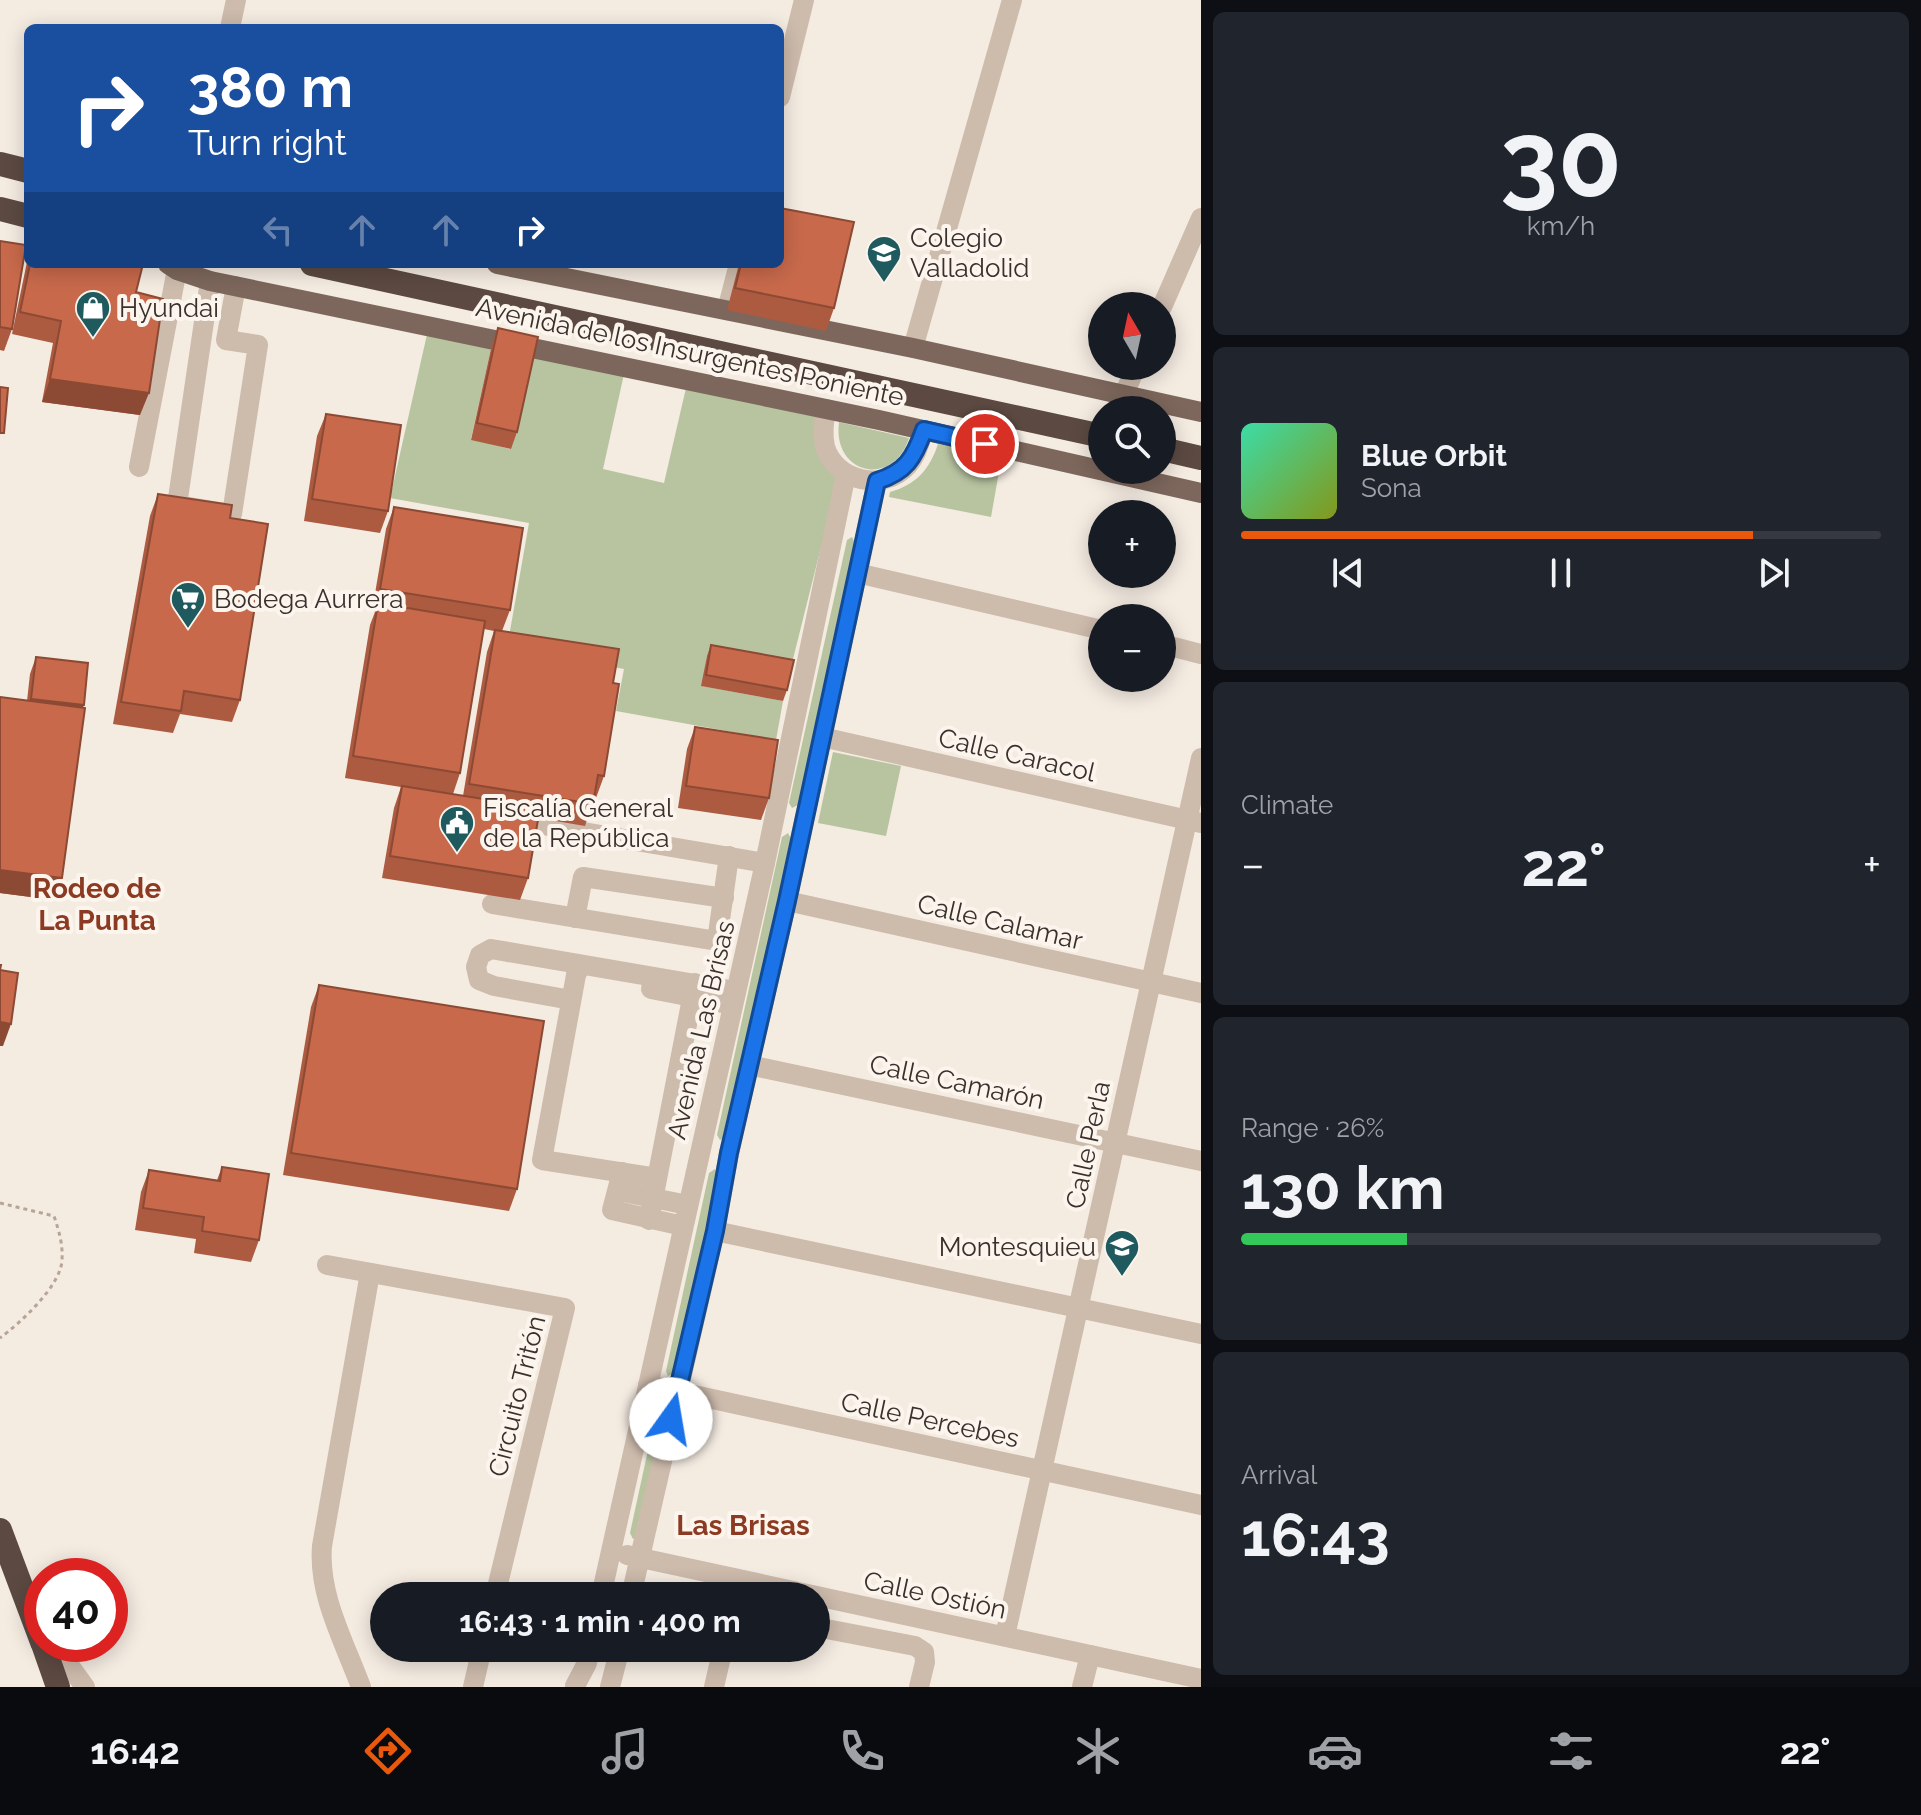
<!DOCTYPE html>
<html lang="en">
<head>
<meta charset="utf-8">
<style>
  :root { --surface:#171b24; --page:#20242c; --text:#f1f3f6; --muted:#9ea1a6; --line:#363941; --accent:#ea580c }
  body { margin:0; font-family:Raleway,sans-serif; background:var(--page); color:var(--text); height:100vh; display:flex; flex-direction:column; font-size:30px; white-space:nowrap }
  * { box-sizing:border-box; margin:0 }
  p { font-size:26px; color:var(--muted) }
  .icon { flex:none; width:44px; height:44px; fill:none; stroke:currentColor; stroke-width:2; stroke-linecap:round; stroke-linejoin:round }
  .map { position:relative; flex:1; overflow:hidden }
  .details { display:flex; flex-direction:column; gap:12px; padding:12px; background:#0d0f14; width:720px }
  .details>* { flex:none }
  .top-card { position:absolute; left:24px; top:24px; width:760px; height:244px; border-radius:12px; box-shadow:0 4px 20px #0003; background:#1a4fa0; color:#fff; overflow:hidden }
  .needle { width:52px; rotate:351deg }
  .buttons { position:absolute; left:1088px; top:292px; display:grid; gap:16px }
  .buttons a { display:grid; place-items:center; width:88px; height:88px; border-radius:50%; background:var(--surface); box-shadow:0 4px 20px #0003; font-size:40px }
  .speed { position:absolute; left:24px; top:1558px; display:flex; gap:16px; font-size:40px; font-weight:700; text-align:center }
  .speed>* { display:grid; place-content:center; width:104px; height:104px; border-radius:50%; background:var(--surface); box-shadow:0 4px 20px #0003; line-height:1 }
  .speed .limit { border:12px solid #d22; background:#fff; color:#111 }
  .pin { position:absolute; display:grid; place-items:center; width:68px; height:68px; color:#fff; margin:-34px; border:4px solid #fff; border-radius:50%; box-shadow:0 2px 8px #0007 }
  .me { position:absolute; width:88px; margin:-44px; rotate:13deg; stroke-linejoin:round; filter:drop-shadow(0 0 6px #0008) }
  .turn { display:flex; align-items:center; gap:28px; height:168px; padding:0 32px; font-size:36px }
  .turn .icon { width:104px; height:104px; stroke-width:2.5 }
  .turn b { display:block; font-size:56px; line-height:68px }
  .lanes { display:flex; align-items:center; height:76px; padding:0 32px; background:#0003; justify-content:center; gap:40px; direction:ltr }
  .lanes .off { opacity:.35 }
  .big { font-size:60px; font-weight:700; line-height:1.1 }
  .details .widget { flex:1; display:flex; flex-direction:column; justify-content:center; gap:12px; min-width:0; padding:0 28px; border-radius:12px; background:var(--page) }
  .details .dial { align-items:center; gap:0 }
  .dial b { font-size:104px; line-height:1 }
  .song { display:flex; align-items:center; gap:24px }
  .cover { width:96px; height:96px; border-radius:12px; background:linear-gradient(135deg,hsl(160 70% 55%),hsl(70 70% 35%)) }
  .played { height:8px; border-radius:4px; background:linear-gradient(90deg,var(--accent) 80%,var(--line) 80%) }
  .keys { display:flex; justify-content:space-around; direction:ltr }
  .heat { display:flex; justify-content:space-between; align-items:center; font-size:44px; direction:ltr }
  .charge { height:12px; border-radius:6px; background:linear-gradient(90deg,#34c759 26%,var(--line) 0) }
  .trip { position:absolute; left:370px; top:1582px; width:460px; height:80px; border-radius:40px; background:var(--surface); box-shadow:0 4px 20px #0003; font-weight:700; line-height:80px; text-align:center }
  .menu { display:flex; height:128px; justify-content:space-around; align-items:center; background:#090b0e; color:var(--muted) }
  .menu .icon { width:56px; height:56px }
  .menu .on { color:var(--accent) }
  .menu b { font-size:36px; color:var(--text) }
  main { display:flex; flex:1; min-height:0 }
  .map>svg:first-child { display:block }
  .green { fill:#b8c4a0 }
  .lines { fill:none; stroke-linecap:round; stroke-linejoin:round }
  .path { stroke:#b9a596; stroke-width:3; stroke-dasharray:4 4; stroke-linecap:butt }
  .minor { stroke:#cdbbac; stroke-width:20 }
  .major { stroke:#7d675c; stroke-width:20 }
  .highway { stroke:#5c4a42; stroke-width:24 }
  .wall { fill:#ac5a40; fill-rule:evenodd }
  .shaded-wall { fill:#8c4a34 }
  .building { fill:#c8694b; stroke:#8c4a34; stroke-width:2 }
  .route-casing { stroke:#114b97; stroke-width:20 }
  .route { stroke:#1a73e8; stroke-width:14 }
  .labels { text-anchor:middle; stroke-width:8; stroke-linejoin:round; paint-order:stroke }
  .poi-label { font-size:26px; fill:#3b302b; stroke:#fbf5ee; text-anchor:start }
  .street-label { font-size:26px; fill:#3b302b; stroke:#fbf5ee }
  .neighbourhood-label { font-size:28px; font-weight:bold; fill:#8c3b22; stroke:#fbf5ee }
</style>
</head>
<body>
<main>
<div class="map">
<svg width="1201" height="1687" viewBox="0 0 1201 1687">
  <rect width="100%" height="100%" fill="#f4ebe1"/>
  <g class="green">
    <path d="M428 330 492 344 471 439 510 449 532 353 624 374 603 469 664 483 686 388 817 417 838 479 790 671 707 657 702 686 783 701 776 740 616 711 624 669 507 648 529 523 390 498Z"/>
    <path d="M839 422 909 438C893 488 832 475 839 422Z"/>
    <path d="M938 444 1002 455 991 517 889 497 890 492C916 485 930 469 938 444Z"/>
    <path d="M852 537 855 543 798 805 792 808 789 803 847 540Z"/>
    <path d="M833 752 901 766 886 836 818 823Z"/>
    <path d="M788 833 791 839 726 1137 720 1140 717 1135 782 837Z"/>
    <path d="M715 1169 718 1175 674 1373 668 1376 666 1371 709 1173Z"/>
    <path d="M664 1400 667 1406 638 1536 633 1539 630 1533 658 1404Z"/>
  </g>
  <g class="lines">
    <path class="path" d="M0 1203 54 1216C59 1231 63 1244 62 1260 61 1286 20 1323 0 1338"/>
    <g class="minor">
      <path d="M230 28 236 0"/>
      <path d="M780 97 804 0"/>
      <path d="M210 281 177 505 232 514 258 345 226 340 236 286"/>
      <path d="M1162 307 1201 218"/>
      <path d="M727 310 739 264"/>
      <path d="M913 348 1012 0"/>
      <path d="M1124 395 1136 366"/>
      <path d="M826 409C824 422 822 434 825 447 836 482 884 492 908 465 917 455 919 443 924 430"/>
      <path d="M139 467 178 264"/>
      <path d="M857 573 1102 630"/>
      <path d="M1162 644 1201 654"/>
      <path d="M822 737 1201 823"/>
      <path d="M513 820 765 863"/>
      <path d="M787 901 1201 993"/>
      <path d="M492 904 717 941 729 856"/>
      <path d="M575 918 583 877 724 898"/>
      <path d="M581 965 576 975 542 1160 657 1178"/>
      <path d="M651 989 733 1005"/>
      <path d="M571 1000 494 986 479 980 476 967 480 955 491 949 736 991"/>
      <path d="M749 1065 1201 1161"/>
      <path d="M622 1172 612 1210 683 1226"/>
      <path d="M618 1191 688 1205"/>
      <path d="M649 1220 695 983"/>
      <path d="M715 1231 1201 1334"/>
      <path d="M327 1265 565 1308 495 1596"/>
      <path d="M648 1385 1201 1505"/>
      <path d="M627 1555 1201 1679"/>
      <path d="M601 1596 765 863 846 474"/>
      <path d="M631 1596 715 1231 729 1153 787 901 877 481"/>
      <path d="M816 1627 915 1646 924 1652 925 1662 919 1687"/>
      <path d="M1005 1636C1073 1344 1133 1050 1201 758"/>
      <path d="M54 1644 85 1687"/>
      <path d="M575 1686 587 1663 590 1648"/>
      <path d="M361 1687C344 1641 318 1595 322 1546L370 1273"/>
      <path d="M473 1687 482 1648"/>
      <path d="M610 1687 620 1648"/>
      <path d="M714 1687 723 1648"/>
      <path d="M1082 1687 1090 1655"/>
    </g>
    <g class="major">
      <path d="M168 264 177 270 210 281 879 420 1201 493"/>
      <path d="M497 264 913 348 1201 412"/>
    </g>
    <g class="highway">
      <path d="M0 164 28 171"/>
      <path d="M0 209 28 216"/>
      <path d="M312 264 1102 436"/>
      <path d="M1162 449 1201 458"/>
      <path d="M0 1530 42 1642"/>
      <path d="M43 1644 58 1687"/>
    </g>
  </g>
  <g class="wall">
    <path d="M0 241 12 329 4 351 0 350Z"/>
    <path d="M28 257V264H143L136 292 140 415 42 402 53 343 12 334Z"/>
    <path d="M739 264H780L834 308 826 331 727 310Z"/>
    <path d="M498 328 517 432 511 449 471 440 492 344Z"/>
    <path d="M326 414 388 511 380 533 304 521 317 436Z"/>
    <path d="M158 494 230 518 240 700 232 722 180 714 173 733 113 724 150 516Z"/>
    <path d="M394 507 510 610 502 631 613 683 604 776 596 798H594L585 826 538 818 528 878 520 900 382 878 394 808 401 787 345 778 370 625 375 612 372 611 386 529ZM484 629 494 631 487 652 463 796 453 794 460 773Z"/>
    <path d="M711 645 787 690 783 701 701 686 707 656Z"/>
    <path d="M36 657 82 708 54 900 0 893V697L27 701 30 674Z"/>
    <path d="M695 727 769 798 761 820 678 808 687 749Z"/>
    <path d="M319 985 517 1189 509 1211 283 1175 311 1007Z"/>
    <path d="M222 1167 259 1240 251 1262 194 1253 196 1239 135 1230 141 1192 149 1170 217 1180Z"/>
  </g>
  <g class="shaded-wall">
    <path d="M50 379 149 393 140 415 42 402Z"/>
    <path d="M31 699 84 705 78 721 25 716Z"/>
    <path d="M0 870 62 878 54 900 0 893Z"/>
    <path d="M0 1022 11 1024 3 1046H0Z"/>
  </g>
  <g class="building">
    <path d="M780 208 854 222 834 308 735 288 741 264H780Z"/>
    <path d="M0 241 26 245 12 329 0 327Z"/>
    <path d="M30 264H143L136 292 163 299 149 393 50 379 61 321 20 312Z"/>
    <path d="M498 328 538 337 517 432 477 423Z"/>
    <path d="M0 387 8 388 4 433H0Z"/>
    <path d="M326 414 401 425 388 511 312 499Z"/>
    <path d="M158 494 232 505 230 518 268 524 240 700 184 691 181 711 121 702Z"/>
    <path d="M394 507 523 528 510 610 380 589Z"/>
    <path d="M378 603 485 621 460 773 353 756Z"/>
    <path d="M495 630 619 649 613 683 619 684 604 776 598 775 593 804 469 784Z"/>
    <path d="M711 645 794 660 787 690 706 675Z"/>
    <path d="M36 657 88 663 84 705 31 699Z"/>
    <path d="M0 697 85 708 62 878 0 870Z"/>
    <path d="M695 727 778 740 769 798 686 786Z"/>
    <path d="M402 786 540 808 528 878 390 856Z"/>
    <path d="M0 965H1L0 970 18 973 11 1024 0 1022Z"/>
    <path d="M319 985 544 1021 517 1189 291 1153Z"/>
    <path d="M222 1167 269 1174 259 1240 202 1231 204 1217 143 1208 149 1170 220 1181Z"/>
  </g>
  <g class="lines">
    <defs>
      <path id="route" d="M671 1419 715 1231 729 1153 787 901 877 481C906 472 914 458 924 430L985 444"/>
    </defs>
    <use href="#route" class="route-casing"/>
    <use href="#route" class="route"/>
  </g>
  <defs>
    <symbol id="school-pin" viewBox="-11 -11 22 30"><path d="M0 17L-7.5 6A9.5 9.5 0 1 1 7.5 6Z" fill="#1f5a5e" stroke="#fbf5ee"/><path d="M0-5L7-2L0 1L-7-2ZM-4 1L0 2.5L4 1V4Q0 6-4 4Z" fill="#fff"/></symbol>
    <symbol id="shop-pin" viewBox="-11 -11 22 30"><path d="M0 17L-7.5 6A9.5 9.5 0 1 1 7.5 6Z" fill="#1f5a5e" stroke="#fbf5ee"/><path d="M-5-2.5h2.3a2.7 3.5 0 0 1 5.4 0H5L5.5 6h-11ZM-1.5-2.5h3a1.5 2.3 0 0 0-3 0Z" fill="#fff"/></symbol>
    <symbol id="supermarket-pin" viewBox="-11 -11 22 30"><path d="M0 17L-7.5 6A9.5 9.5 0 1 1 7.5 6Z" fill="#1f5a5e" stroke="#fbf5ee"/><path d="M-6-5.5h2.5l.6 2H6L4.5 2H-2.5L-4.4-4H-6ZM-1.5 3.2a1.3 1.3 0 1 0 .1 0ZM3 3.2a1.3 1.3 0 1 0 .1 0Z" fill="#fff"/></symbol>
    <symbol id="civic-pin" viewBox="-11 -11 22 30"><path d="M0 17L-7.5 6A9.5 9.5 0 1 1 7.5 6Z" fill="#1f5a5e" stroke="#fbf5ee"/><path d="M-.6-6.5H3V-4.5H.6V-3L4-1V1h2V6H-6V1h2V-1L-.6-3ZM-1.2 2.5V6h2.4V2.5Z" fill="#fff"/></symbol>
  </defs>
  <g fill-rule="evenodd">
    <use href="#school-pin" x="864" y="233" width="40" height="54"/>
    <use href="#shop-pin" x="73" y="288" width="40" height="54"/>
    <use href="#supermarket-pin" x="168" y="579" width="40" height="54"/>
    <use href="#civic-pin" x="437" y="803" width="40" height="54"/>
    <use href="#school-pin" x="1102" y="1227" width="40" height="54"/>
  </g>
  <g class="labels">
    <g class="poi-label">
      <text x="910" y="247">Colegio<tspan x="910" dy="30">Valladolid</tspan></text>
      <text x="119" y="317">Hyundai</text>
      <text x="214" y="608">Bodega Aurrera</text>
      <text x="483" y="817">Fiscalía General<tspan x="483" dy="30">de la República</tspan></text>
      <text x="1096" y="1256" text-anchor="end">Montesquieu</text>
    </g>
    <g class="street-label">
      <text transform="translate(690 352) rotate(12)" y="9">Avenida de los Insurgentes Poniente</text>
      <text transform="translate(1017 755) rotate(13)" y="9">Calle Caracol</text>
      <text transform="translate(1000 922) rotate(13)" y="9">Calle Calamar</text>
      <text transform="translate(701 1030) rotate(-77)" y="9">Avenida Las Brisas</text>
      <text transform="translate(957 1082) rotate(12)" y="9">Calle Camarón</text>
      <text transform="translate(1088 1145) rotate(-78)" y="9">Calle Perla</text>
      <text transform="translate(517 1396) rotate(-76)" y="9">Circuito Tritón</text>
      <text transform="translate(930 1420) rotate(12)" y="9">Calle Percebes</text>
      <text transform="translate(935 1595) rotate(12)" y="9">Calle Ostión</text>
    </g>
    <g class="neighbourhood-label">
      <text x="97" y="898">Rodeo de<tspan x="97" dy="32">La Punta</tspan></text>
      <text x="743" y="1535">Las Brisas</text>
    </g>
  </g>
</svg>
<div class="buttons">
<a><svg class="needle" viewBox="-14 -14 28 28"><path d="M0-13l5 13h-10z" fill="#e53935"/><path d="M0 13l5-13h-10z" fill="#9ea1a6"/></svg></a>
<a><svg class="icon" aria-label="search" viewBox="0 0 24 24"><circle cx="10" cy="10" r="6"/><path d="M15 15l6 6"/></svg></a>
<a>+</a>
<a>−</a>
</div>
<div class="speed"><div class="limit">40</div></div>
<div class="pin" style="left:985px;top:444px;background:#d93025"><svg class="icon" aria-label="arrive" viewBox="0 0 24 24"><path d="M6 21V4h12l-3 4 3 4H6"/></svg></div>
<svg class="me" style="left:671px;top:1419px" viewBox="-20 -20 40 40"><circle r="19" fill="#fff"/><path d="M0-13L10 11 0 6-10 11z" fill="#1a73e8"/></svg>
<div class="trip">16:43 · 1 min · 400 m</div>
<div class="top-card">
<div class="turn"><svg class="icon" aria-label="right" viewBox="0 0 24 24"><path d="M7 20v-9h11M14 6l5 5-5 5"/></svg><div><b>380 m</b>Turn right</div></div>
<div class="lanes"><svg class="icon off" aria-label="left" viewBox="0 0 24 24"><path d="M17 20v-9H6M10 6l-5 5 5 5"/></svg><svg class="icon off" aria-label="ahead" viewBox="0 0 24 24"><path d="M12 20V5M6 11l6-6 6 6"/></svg><svg class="icon off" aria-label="ahead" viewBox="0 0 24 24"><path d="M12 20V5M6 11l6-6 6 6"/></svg><svg class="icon" aria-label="right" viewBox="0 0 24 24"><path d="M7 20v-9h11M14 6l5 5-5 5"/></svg></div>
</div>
</div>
<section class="details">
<div class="widget dial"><b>30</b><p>km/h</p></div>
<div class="widget">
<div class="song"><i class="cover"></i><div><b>Blue Orbit</b><p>Sona</p></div></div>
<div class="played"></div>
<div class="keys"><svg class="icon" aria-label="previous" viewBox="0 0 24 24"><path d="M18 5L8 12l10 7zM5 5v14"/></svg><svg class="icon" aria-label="pause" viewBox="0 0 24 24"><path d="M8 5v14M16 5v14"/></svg><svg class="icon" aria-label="next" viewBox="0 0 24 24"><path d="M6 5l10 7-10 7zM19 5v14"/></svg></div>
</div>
<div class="widget"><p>Climate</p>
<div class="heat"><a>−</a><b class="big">22°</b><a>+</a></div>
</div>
<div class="widget"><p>Range · 26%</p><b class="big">130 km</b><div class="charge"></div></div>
<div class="widget"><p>Arrival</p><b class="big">16:43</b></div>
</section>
</main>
<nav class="menu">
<b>16:42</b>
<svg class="icon on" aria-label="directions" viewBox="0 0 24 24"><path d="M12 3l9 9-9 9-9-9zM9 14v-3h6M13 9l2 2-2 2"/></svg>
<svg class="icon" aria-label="music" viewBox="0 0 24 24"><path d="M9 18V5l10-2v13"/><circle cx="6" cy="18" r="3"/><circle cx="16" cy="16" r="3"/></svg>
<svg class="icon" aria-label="phone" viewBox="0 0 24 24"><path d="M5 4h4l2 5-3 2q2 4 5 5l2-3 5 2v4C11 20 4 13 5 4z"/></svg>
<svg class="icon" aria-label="climate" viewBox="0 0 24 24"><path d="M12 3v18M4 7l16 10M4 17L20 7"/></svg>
<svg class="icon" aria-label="car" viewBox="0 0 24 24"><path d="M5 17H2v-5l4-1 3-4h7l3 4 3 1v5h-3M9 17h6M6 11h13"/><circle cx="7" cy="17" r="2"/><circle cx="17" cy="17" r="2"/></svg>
<svg class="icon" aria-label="filters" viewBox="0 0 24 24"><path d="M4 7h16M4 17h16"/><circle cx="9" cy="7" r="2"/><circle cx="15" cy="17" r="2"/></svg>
<b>22°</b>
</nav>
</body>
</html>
